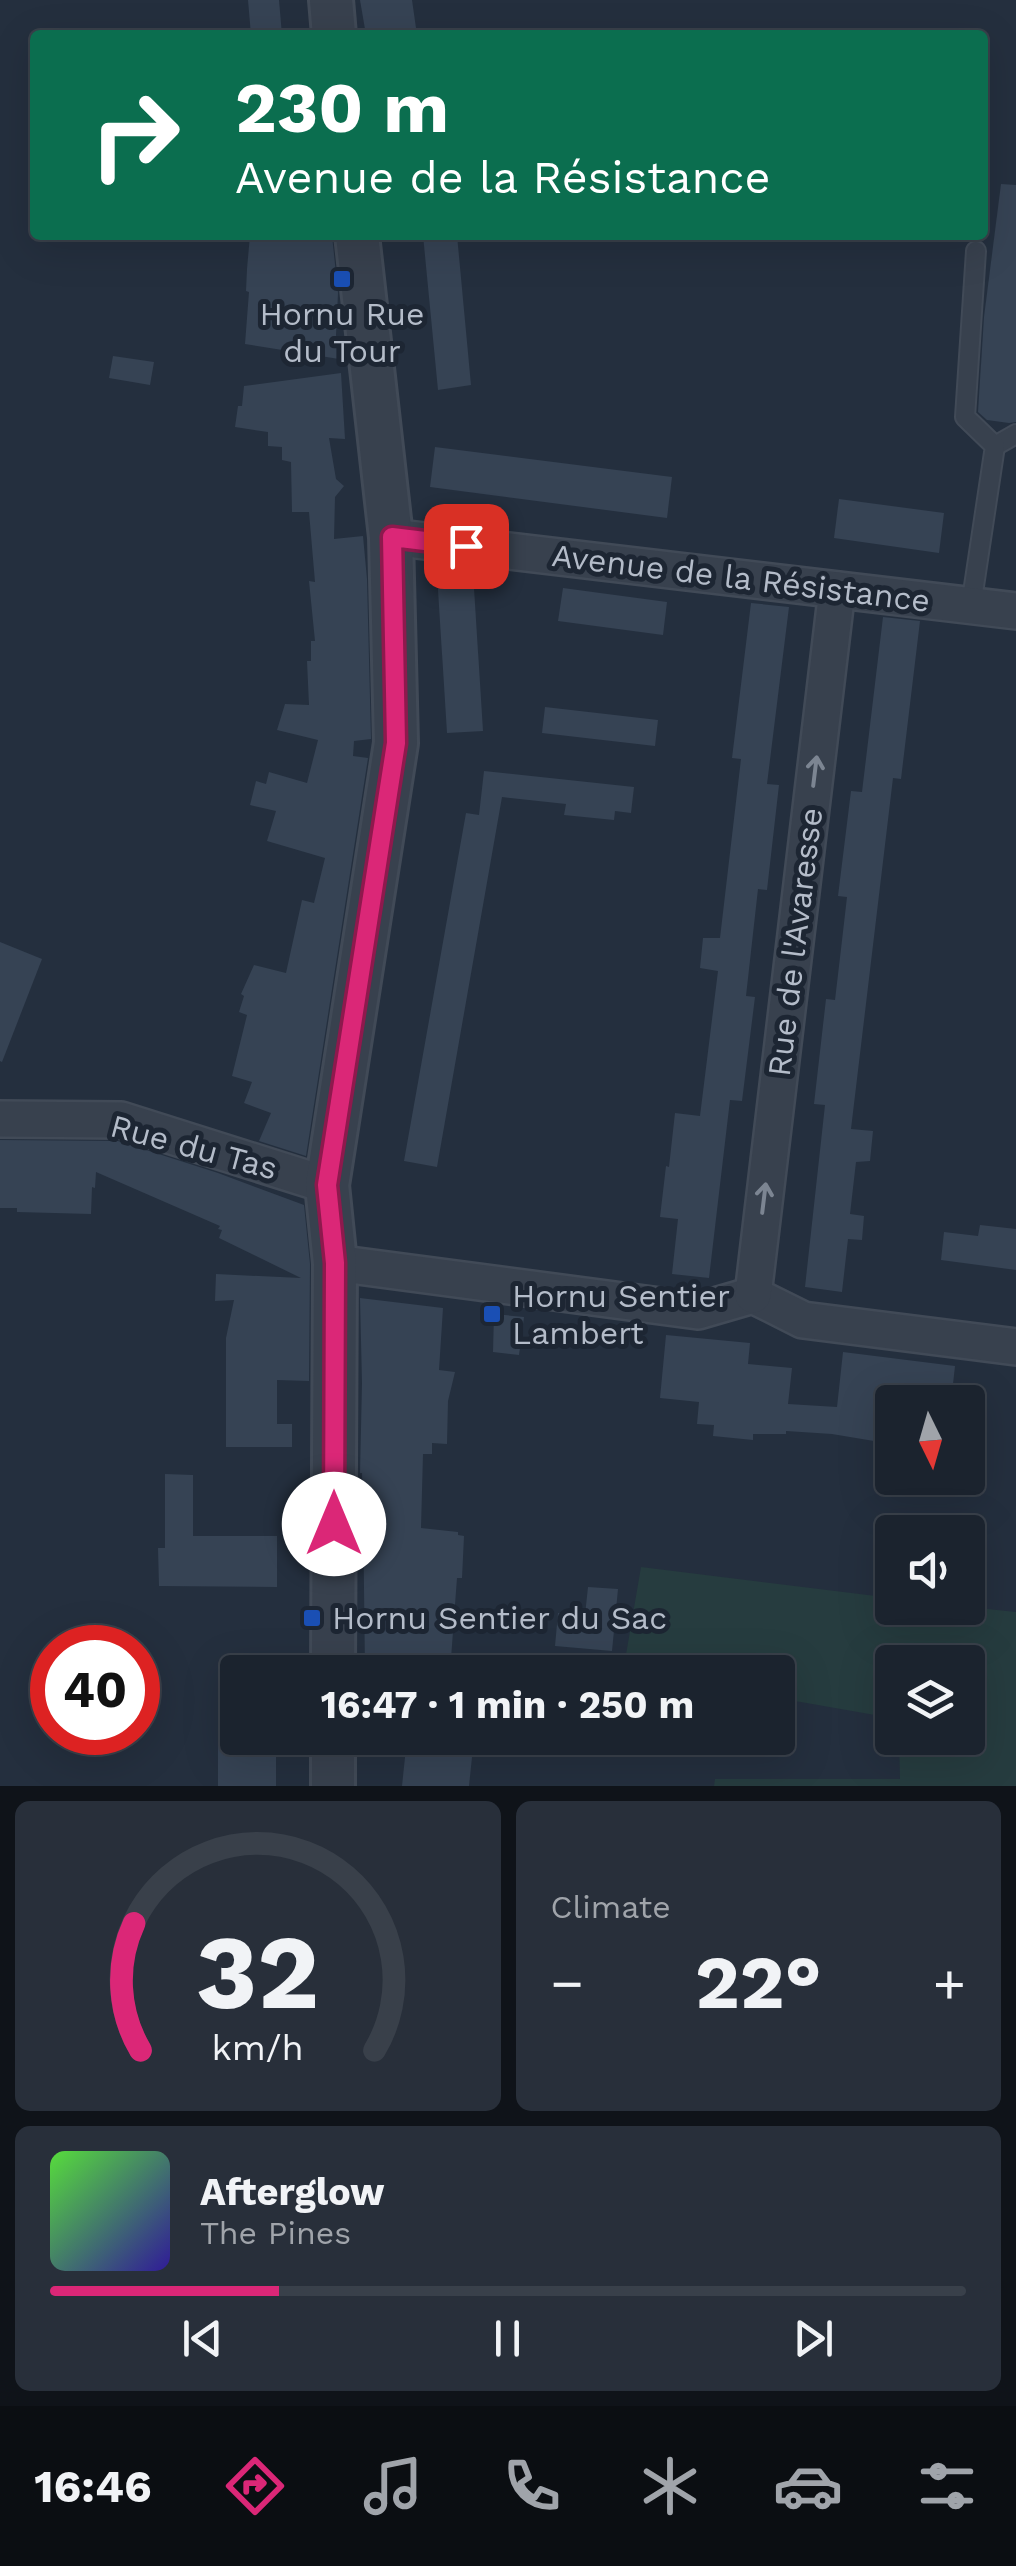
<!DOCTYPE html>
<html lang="en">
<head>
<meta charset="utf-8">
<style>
  :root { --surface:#1b232e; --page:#282f3a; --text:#f1f3f6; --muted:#a0a4aa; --line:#39404a; --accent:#db2777 }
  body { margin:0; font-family:"Work Sans",sans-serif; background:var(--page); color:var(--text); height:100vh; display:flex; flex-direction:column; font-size:38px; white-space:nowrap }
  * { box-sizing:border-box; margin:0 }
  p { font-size:32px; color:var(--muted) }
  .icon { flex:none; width:55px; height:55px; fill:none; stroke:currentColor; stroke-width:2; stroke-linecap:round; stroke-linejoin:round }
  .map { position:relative; height:1786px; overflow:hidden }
  .drawer { display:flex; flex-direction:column; gap:15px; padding:15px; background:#0f1319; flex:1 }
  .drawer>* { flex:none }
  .hud { position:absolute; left:30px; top:30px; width:958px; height:210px; border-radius:10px; box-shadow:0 10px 40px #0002,0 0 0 2px var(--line); background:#0b6e4f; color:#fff; overflow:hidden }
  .needle { width:65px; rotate:175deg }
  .controls { position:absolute; left:875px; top:1385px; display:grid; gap:20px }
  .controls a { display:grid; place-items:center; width:110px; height:110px; border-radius:10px; background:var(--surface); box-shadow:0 10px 40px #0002,0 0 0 2px var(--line); font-size:50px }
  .speed { position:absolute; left:30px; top:1625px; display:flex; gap:20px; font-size:50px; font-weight:700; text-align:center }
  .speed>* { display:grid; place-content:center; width:130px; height:130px; border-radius:50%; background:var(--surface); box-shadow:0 10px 40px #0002,0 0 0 2px var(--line); line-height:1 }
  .speed .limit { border:15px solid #d22; background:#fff; color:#111 }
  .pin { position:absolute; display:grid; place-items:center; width:85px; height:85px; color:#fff; margin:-42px; border-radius:20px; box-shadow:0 5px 15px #0006 }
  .me { position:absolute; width:110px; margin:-55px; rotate:0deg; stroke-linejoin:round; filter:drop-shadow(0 0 8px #0008) }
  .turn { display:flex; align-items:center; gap:35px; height:210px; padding:0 40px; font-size:45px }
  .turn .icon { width:130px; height:130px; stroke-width:2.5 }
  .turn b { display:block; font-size:70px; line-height:85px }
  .big { font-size:75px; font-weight:700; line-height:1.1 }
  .drawer .tile { flex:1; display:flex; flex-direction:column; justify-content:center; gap:15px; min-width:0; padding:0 35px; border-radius:15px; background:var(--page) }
  .drawer .dial { align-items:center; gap:0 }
  .dial svg { height:260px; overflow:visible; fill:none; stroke:var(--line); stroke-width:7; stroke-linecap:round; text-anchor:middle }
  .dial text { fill:var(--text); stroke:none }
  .song { display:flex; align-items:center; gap:30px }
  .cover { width:120px; height:120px; border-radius:15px; background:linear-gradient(135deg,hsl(110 70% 55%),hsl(250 70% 35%)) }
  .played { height:10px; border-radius:5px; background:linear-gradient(90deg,var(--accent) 25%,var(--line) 25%) }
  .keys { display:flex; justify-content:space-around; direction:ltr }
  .heat { display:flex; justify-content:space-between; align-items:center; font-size:55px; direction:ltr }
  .drawer .tiles { flex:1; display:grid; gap:15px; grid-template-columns:1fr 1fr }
  .tile:last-child { grid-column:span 2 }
  .trip { position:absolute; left:220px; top:1655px; width:575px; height:100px; border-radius:10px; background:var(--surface); box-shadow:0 10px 40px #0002,0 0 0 2px var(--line); font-weight:700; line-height:100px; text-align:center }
  .dock { display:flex; height:160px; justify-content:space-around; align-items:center; background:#0b0e12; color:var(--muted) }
  .dock .icon { width:70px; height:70px }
  .dock .selected { color:var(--accent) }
  .dock b { font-size:45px; color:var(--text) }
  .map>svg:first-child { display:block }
  .green { fill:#263c3f }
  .building { fill:#364354 }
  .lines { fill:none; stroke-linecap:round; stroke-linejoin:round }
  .service-casing { stroke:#414a57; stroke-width:22 }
  .minor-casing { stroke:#414a57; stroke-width:40 }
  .tertiary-casing { stroke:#414a57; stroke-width:48 }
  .service { stroke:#38414e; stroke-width:18 }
  .minor { stroke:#38414e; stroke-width:35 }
  .tertiary { stroke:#38414e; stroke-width:42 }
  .oneway { stroke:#7c8592 }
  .route-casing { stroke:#8e194d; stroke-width:25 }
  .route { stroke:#db2777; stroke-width:18 }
  .transit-dot { fill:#1a4fb4; stroke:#1d2633; stroke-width:4 }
  .labels { text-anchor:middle; stroke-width:10; stroke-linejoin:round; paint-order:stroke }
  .poi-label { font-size:32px; fill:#b4bcc9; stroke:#1d2633; text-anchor:start }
  .street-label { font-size:32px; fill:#b4bcc9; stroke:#1d2633 }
</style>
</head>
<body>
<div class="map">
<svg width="1016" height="1786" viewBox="0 0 1016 1786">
  <rect width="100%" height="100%" fill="#242f3e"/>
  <path class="green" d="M641 1567 892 1598V1608L968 1607 1016 1612V1786H714L715 1779H900L899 1738H968V1662H892V1718L778 1698V1672H623Z"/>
  <g class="building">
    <path d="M248 0H279L282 35H251Z"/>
    <path d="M360 0H412L417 35H366Z"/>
    <path d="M1001 184 1016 185V422L1009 423 987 420 978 412 984 317Z"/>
    <path d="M250 235H332L338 293 336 335 339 359 245 344 249 292 246 291 247 269Z"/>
    <path d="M423 235H457L471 385 438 390Z"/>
    <path d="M113 356 154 362 150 385 109 378Z"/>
    <path d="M341 373 345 439 329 438 336 479 344 486 335 497 334 539 363 536 367 579 371 739 354 741 353 756 368 758 306 1156 259 1141 271 1113 244 1103 252 1082 232 1076 247 1015 239 1012 244 996 241 994 254 965 286 973 302 900 314 903 325 858 267 841 276 811 250 805 256 781 266 784 269 772 307 783 318 740 277 730 285 704 309 705 307 661H311V641H315L309 581 315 582 309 512H292L291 462 282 460V447L268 446V432L235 427 238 406H242L244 386Z"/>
    <path d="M435 447 672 477 667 518 430 487Z"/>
    <path d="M839 499 944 513 939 553 834 538Z"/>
    <path d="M473 572 483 731 447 733 437 574Z"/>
    <path d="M563 588 667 602 663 635 558 621Z"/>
    <path d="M751 603 789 607 767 784 779 785 767 890 758 889 746 996 755 997 742 1101 730 1100 709 1278 672 1274 678 1219 660 1217 666 1166 669 1167 675 1113 700 1116 718 971 700 968 703 938H720L741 759 732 758Z"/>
    <path d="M883 617 920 621 901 779 893 778 851 1129 873 1131 870 1161 856 1162 850 1214 864 1216 862 1240 848 1239 842 1292 805 1287 825 1105 814 1104 826 999 835 1000 841 949 847 897 838 896 851 791 862 792Z"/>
    <path d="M545 707 658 720 655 746 542 733Z"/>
    <path d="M484 771 634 787 631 813 615 811 614 820 564 815 566 804 502 797 437 1167 404 1161 466 813 479 815Z"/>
    <path d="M0 942 42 959 2 1062 0 1061Z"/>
    <path d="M0 1140 118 1141 218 1173 304 1205 310 1264 309 1381 277 1380V1424H292V1447H226V1338L234 1300 215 1301 216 1274 301 1278 219 1238 222 1230 218 1229 220 1226 96 1172 95 1188 92 1187 91 1214 17 1212V1208H0Z"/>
    <path d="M980 1225 1016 1229V1270L941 1260 944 1232 978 1236Z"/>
    <path d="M360 1298 443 1308 439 1370 455 1372 448 1401 447 1444 432 1443V1454H423L421 1528 458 1532V1535L464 1536 462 1578H457L450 1672H365L363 1504 362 1473H360L362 1383Z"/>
    <path d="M494 1314 524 1317 519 1355 493 1352Z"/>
    <path d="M666 1335 750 1343 748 1364 792 1368 788 1404 837 1407 843 1352 955 1366 951 1402H892V1444L832 1434 786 1431V1434H753V1440L713 1436 714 1425 697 1424 699 1402 660 1398Z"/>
    <path d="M165 1474 193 1475V1536H277V1587L159 1586 158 1548H165Z"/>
    <path d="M588 1587 618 1589 612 1651 555 1646 558 1613 585 1615Z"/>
    <rect x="218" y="1738" width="58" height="48"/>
    <path d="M407 1738H474L469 1786H402Z"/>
  </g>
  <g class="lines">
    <defs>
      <g id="service">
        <path d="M995 446 1016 434"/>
        <path d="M971 606 995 446 965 417 976 251"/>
      </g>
      <g id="minor">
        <path d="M391 537 1016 611"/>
        <path d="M0 1119 121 1120 327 1185"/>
        <path d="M335 1263 698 1311 753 1295 803 1320 1016 1347"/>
        <path d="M753 1295 837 590"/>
      </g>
      <g id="tertiary">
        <path d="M331 0 334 35"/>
        <path d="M333 1672 335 1263 327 1185 396 743 391 537 357 235"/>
        <path d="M333 1786V1738"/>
      </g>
    </defs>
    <use href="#service" class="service-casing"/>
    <use href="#minor" class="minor-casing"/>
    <use href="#tertiary" class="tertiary-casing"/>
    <use href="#service" class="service"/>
    <use href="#minor" class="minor"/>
    <use href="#tertiary" class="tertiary"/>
  </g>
  <defs><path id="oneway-shaft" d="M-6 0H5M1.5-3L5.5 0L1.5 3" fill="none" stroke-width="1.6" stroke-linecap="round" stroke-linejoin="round" transform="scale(2.5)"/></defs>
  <g class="oneway">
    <use href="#oneway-shaft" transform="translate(815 771) rotate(-83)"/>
    <use href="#oneway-shaft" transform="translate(764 1198) rotate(-83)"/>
  </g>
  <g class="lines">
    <defs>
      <path id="route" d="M334 1524 335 1263 327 1185 396 743 392 537 466 546"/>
    </defs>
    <use href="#route" class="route-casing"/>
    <use href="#route" class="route"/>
  </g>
  <g class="transit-dot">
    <rect x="332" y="269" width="20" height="20" rx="5"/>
    <rect x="482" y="1304" width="20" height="20" rx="5"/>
    <rect x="302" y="1608" width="20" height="20" rx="5"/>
  </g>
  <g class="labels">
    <g class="poi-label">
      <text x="342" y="325" text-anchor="middle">Hornu Rue<tspan x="342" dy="37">du Tour</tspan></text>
      <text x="512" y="1307">Hornu Sentier<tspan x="512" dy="37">Lambert</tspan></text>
      <text x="332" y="1629">Hornu Sentier du Sac</text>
    </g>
    <g class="street-label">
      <text transform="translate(741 578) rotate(7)" y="11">Avenue de la Résistance</text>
      <text transform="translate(795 942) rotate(-83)" y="11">Rue de l'Avaresse</text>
      <text transform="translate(194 1147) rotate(15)" y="11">Rue du Tas</text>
    </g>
  </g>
</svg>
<div class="controls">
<a><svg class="needle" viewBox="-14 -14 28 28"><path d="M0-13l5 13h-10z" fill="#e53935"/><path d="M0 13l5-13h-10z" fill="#a0a4aa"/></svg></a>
<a><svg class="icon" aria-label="sound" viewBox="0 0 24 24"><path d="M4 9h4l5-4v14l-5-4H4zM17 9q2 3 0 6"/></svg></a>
<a><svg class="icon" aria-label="layers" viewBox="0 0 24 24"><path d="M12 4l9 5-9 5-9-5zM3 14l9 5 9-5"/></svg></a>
</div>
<div class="speed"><div class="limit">40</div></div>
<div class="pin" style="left:466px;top:546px;background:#d93025"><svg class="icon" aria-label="arrive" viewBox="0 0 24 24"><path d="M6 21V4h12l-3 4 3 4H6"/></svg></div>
<svg class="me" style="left:334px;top:1524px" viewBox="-20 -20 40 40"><circle r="19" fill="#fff"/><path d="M0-13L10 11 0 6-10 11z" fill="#db2777"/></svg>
<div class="trip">16:47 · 1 min · 250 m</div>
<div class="hud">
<div class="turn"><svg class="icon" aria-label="right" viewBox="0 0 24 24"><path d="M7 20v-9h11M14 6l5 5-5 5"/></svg><div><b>230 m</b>Avenue de la Résistance</div></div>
</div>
</div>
<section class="drawer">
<div class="tiles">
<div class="tile dial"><svg viewBox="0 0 100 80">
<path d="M14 69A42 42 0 1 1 86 69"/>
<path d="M14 69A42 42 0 0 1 12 30" stroke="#db2777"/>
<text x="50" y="56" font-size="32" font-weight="700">32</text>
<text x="50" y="72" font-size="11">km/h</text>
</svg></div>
<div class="tile"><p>Climate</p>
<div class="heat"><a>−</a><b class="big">22°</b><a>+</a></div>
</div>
<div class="tile">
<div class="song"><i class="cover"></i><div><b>Afterglow</b><p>The Pines</p></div></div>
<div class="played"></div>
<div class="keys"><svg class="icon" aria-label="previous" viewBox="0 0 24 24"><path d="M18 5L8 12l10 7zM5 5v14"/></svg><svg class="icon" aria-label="pause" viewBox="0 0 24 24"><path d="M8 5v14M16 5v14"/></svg><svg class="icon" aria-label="next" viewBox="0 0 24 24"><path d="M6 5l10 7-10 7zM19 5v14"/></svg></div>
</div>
</div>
</section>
<nav class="dock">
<b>16:46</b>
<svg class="icon selected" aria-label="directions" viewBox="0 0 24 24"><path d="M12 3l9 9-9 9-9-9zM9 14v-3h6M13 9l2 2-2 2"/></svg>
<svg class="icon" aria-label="music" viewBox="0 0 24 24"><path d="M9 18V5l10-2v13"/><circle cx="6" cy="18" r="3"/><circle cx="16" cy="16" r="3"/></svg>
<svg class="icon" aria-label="phone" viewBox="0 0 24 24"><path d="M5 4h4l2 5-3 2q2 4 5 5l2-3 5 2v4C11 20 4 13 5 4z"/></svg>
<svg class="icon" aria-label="climate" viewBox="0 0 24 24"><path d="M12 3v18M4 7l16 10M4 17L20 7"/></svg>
<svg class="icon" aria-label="car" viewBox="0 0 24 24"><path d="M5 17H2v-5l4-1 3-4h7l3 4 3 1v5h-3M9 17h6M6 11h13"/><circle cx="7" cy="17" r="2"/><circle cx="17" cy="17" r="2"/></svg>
<svg class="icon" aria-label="filters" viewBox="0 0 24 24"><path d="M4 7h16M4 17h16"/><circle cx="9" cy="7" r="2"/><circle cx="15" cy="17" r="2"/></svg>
</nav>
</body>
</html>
